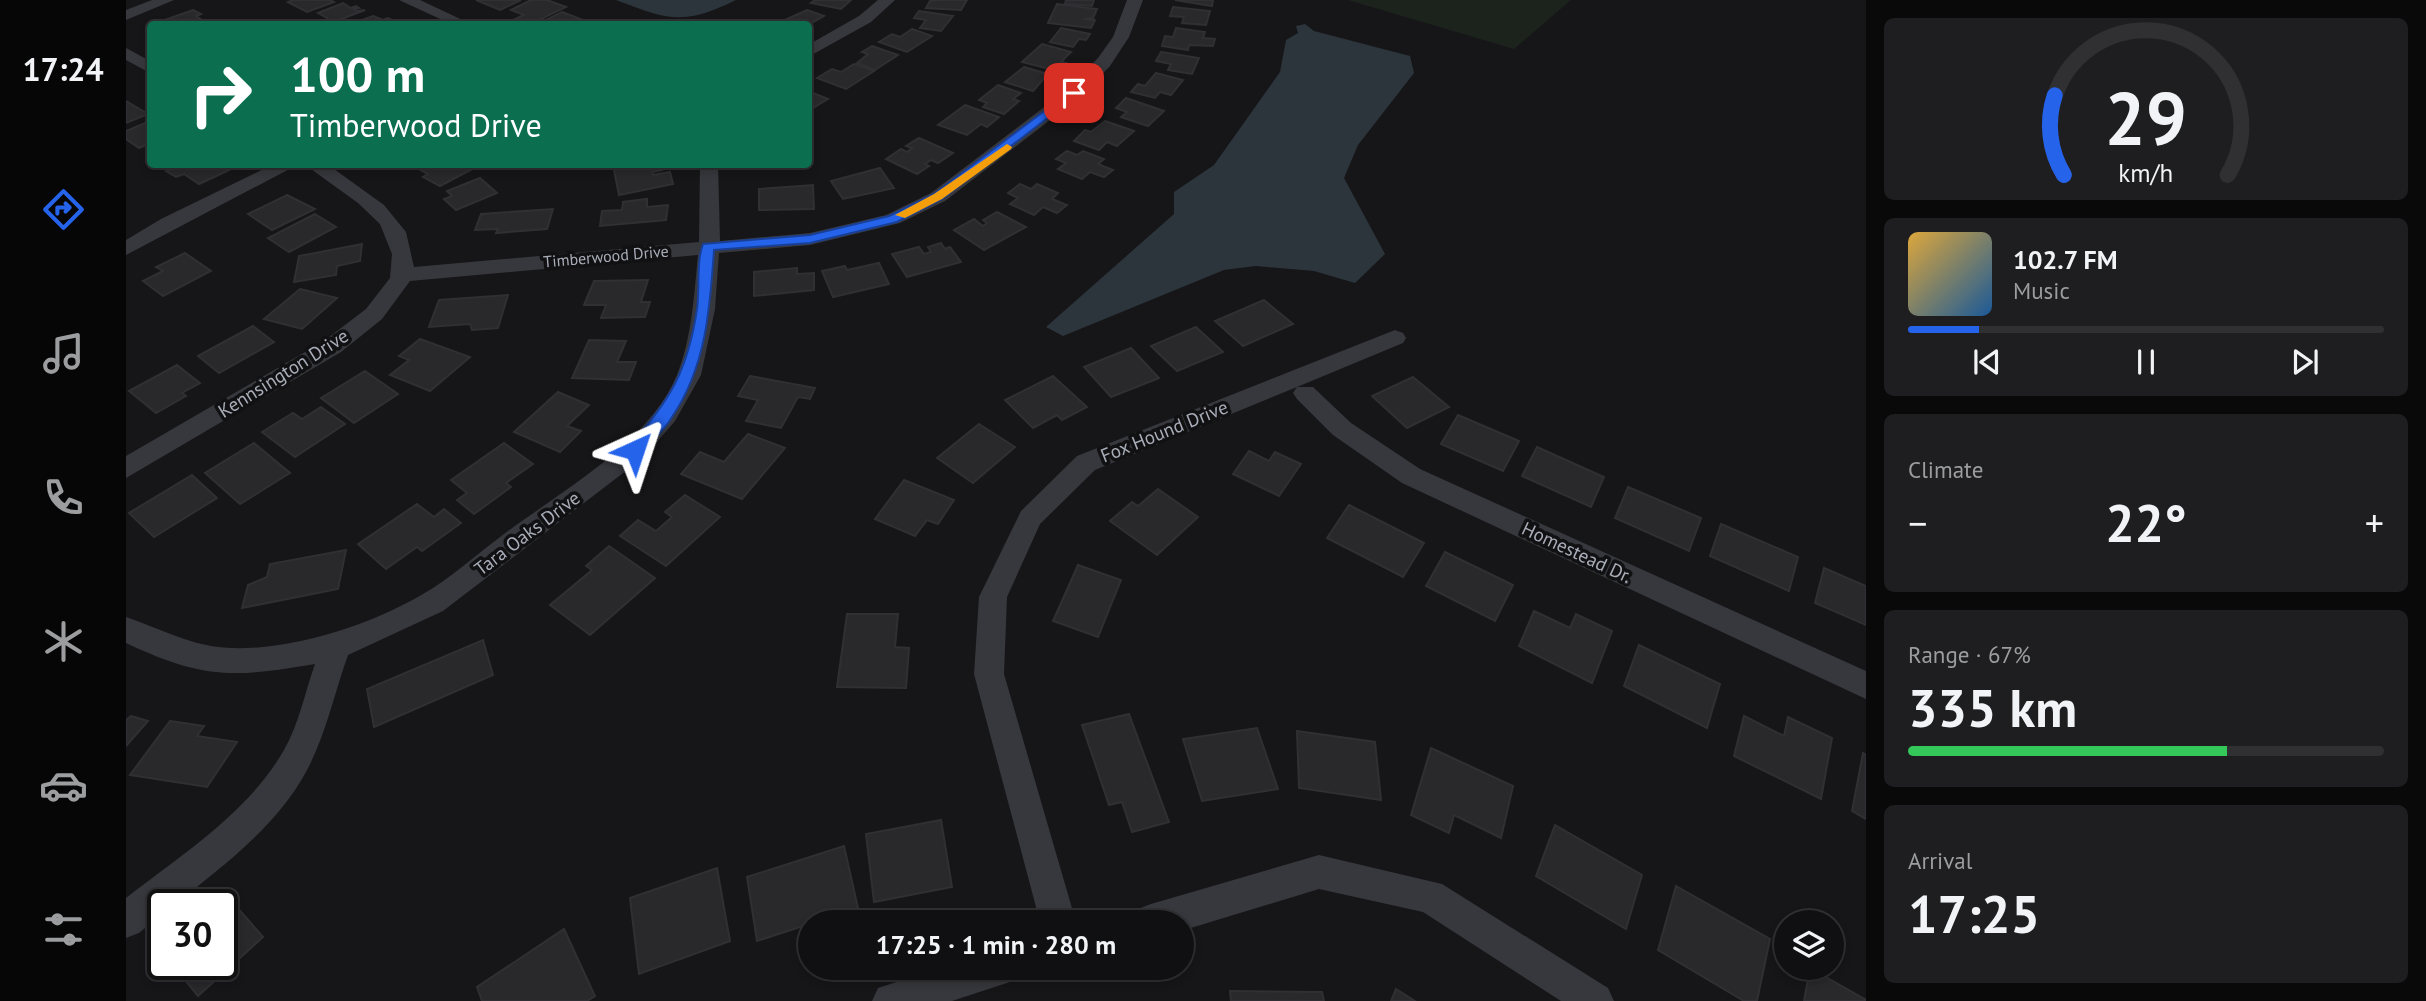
<!DOCTYPE html>
<html lang="en">
<head>
<meta charset="utf-8">
<style>
  :root { --surface:#101012; --page:#1e1e20; --text:#f1f3f6; --muted:#9c9d9f; --line:#303032; --accent:#2563eb }
  body { margin:0; font-family:"PT Sans",sans-serif; background:var(--page); color:var(--text); height:100vh; display:flex; flex-direction:column; font-size:26px; white-space:nowrap }
  * { box-sizing:border-box; margin:0 }
  p { font-size:23px; color:var(--muted) }
  .icon { flex:none; width:38px; height:38px; fill:none; stroke:currentColor; stroke-width:2; stroke-linecap:round; stroke-linejoin:round }
  .map { position:relative; flex:1; overflow:hidden }
  .side { display:flex; flex-direction:column; gap:18px; padding:18px; background:#09090a; width:560px }
  .side>* { flex:none }
  .banner { position:absolute; left:21px; top:21px; width:665px; height:147px; border-radius:7px; box-shadow:0 4px 10px #0003,0 0 0 2px var(--line); background:#0b6e4f; color:#fff; overflow:hidden }
  .fabs { position:absolute; left:1648px; top:910px; display:grid; gap:14px }
  .fabs a { display:grid; place-items:center; width:70px; height:70px; border-radius:50%; background:var(--surface); box-shadow:0 4px 10px #0003,0 0 0 2px var(--line); font-size:35px }
  .speed { position:absolute; left:21px; top:889px; display:flex; gap:14px; font-size:35px; font-weight:700; text-align:center }
  .speed>* { display:grid; place-content:center; width:91px; height:91px; border-radius:50%; background:var(--surface); box-shadow:0 4px 10px #0003,0 0 0 2px var(--line); line-height:1 }
  .speed .limit { border:4px solid #111; border-radius:10px; background:#fff; color:#111 }
  .pin { position:absolute; display:grid; place-items:center; width:60px; height:60px; color:#fff; margin:-30px; border-radius:14px; box-shadow:0 4px 10px #0006 }
  .me { position:absolute; width:77px; margin:-38px; rotate:42deg; stroke-linejoin:round; filter:drop-shadow(0 0 5px #0008) }
  .turn { display:flex; align-items:center; gap:24px; height:147px; padding:0 28px; font-size:32px }
  .turn .icon { width:91px; height:91px; stroke-width:2.5 }
  .turn b { display:block; font-size:49px; line-height:60px }
  .big { font-size:52px; font-weight:700; line-height:1.1 }
  .side .card { flex:1; display:flex; flex-direction:column; justify-content:center; gap:10px; min-width:0; padding:0 24px; border-radius:10px; background:var(--page) }
  .side .dial { align-items:center; gap:0 }
  .dial svg { height:182px; overflow:visible; fill:none; stroke:var(--line); stroke-width:7; stroke-linecap:round; text-anchor:middle }
  .dial text { fill:var(--text); stroke:none }
  .song { display:flex; align-items:center; gap:21px }
  .cover { width:84px; height:84px; border-radius:10px; background:linear-gradient(135deg,hsl(40 70% 55%),hsl(210 70% 35%)) }
  .played { height:7px; border-radius:4px; background:linear-gradient(90deg,var(--accent) 15%,var(--line) 15%) }
  .keys { display:flex; justify-content:space-around; direction:ltr }
  .heat { display:flex; justify-content:space-between; align-items:center; font-size:38px; direction:ltr }
  .charge { height:10px; border-radius:5px; background:linear-gradient(90deg,#34c759 67%,var(--line) 0) }
  .trip { position:absolute; left:672px; top:910px; width:396px; height:70px; border-radius:35px; background:var(--surface); box-shadow:0 4px 10px #0003,0 0 0 2px var(--line); font-weight:700; line-height:70px; text-align:center }
  main { display:flex; flex:1; min-height:0 }
  .dock { display:flex; flex-direction:column; width:126px; justify-content:space-around; align-items:center; background:#060607; color:var(--muted) }
  .dock .icon { width:49px; height:49px }
  .dock .selected { color:var(--accent) }
  .dock b { font-size:32px; color:var(--text) }
  .map>svg:first-child { display:block }
  .green { fill:#1c231d }
  .water { fill:#2c353c }
  .building { fill:#29292c; stroke:#303034; stroke-width:2 }
  .lines { fill:none; stroke-linecap:round; stroke-linejoin:round }
  .street { fill:#37383d; fill-rule:evenodd }
  .route { fill:#2563eb; stroke:#184099; stroke-width:2 }
  .slow { fill:#f59e0b }
  .labels { text-anchor:middle; stroke-width:7; stroke-linejoin:round; paint-order:stroke }
  .far-street-label { font-size:16px; fill:#a8adb8; stroke:#111113 }
  .street-label { font-size:19px; fill:#a8adb8; stroke:#111113 }
</style>
</head>
<body>
<main>
<nav class="dock">
<b>17:24</b>
<svg class="icon selected" aria-label="directions" viewBox="0 0 24 24"><path d="M12 3l9 9-9 9-9-9zM9 14v-3h6M13 9l2 2-2 2"/></svg>
<svg class="icon" aria-label="music" viewBox="0 0 24 24"><path d="M9 18V5l10-2v13"/><circle cx="6" cy="18" r="3"/><circle cx="16" cy="16" r="3"/></svg>
<svg class="icon" aria-label="phone" viewBox="0 0 24 24"><path d="M5 4h4l2 5-3 2q2 4 5 5l2-3 5 2v4C11 20 4 13 5 4z"/></svg>
<svg class="icon" aria-label="climate" viewBox="0 0 24 24"><path d="M12 3v18M4 7l16 10M4 17L20 7"/></svg>
<svg class="icon" aria-label="car" viewBox="0 0 24 24"><path d="M5 17H2v-5l4-1 3-4h7l3 4 3 1v5h-3M9 17h6M6 11h13"/><circle cx="7" cy="17" r="2"/><circle cx="17" cy="17" r="2"/></svg>
<svg class="icon" aria-label="filters" viewBox="0 0 24 24"><path d="M4 7h16M4 17h16"/><circle cx="9" cy="7" r="2"/><circle cx="15" cy="17" r="2"/></svg>
</nav>
<div class="map">
<svg width="1740" height="1001" viewBox="0 0 1740 1001">
  <rect width="100%" height="100%" fill="#161618"/>
  <path class="green" d="M1222 0H1445L1388 49Z"/>
  <g class="water">
    <path d="M490 0H610C557 26 543 20 490 0Z"/>
    <path d="M1179 24 1188 31 1284 56 1288 73 1232 145 1218 178 1259 254 1229 283 1188 271 1130 266 1098 270 937 336 920 327 1048 214V192L1088 165 1154 72 1160 40 1172 33 1170 26Z"/>
  </g>
  <g class="building">
    <path d="M167 0H204L208 2 181 12 162 2Z"/>
    <path d="M350 0H395L374 10Z"/>
    <path d="M405 0H421L440 7 405 24 389 19 398 15 385 10Z"/>
    <path d="M689 0H725L715 9 685 3Z"/>
    <path d="M810 0H841L835 10 800 8 804 1Z"/>
    <path d="M940 0H968L966 6 939 4Z"/>
    <path d="M1049 0H1087L1086 6Z"/>
    <path d="M217 3 225 8 230 6 233 8 228 9 231 11 239 10 208 22 192 13Z"/>
    <path d="M931 4 971 9 967 18 958 19 969 20 965 28 922 23Z"/>
    <path d="M1047 7 1084 11 1080 25 1056 23 1058 17 1044 16Z"/>
    <path d="M67 10 75 14 70 16 79 22 71 24 33 22Z"/>
    <path d="M681 10 698 16 682 25 650 24Z"/>
    <path d="M793 11 827 16 815 31 794 28 800 20 788 18Z"/>
    <path d="M436 12 462 22 412 24Z"/>
    <path d="M247 16 257 20 262 18 272 23 225 24Z"/>
    <path d="M935 28 964 34 960 40 953 39 947 47 924 42Z"/>
    <path d="M1050 28 1079 32 1077 38 1089 39 1087 46 1063 45 1062 50 1036 46 1039 36 1047 37Z"/>
    <path d="M786 29 806 36 781 52 753 42 766 34 774 37Z"/>
    <path d="M916 44 945 52 935 62 940 63 931 71 896 62Z"/>
    <path d="M746 46 772 55 749 70 731 63 742 54 736 52Z"/>
    <path d="M1035 52 1073 58 1066 74 1042 70 1045 64 1030 61Z"/>
    <path d="M728 64 748 71 720 89 691 78 706 69 715 72Z"/>
    <path d="M898 67 922 74 907 91 879 82Z"/>
    <path d="M1030 73 1057 80 1045 95 1034 92 1029 98 1005 92 1012 84 1019 86Z"/>
    <path d="M872 85 895 93 887 99 893 101 878 114 857 107 861 103 853 100Z"/>
    <path d="M682 91 702 99 682 111Z"/>
    <path d="M1000 98 1038 111 1022 126 995 117 1001 112 990 108Z"/>
    <path d="M0 101 22 114 0 123Z"/>
    <path d="M839 105 873 117 861 127 855 124 841 135 812 125Z"/>
    <path d="M24 121V143L13 148 0 139V131Z"/>
    <path d="M979 121 1008 131 991 146 981 142 973 150 948 141 959 130 965 132Z"/>
    <path d="M793 138 827 153 812 163 805 160 799 164 803 166 791 174 760 159 775 149 781 152 786 148 780 146Z"/>
    <path d="M941 151 951 155 957 151 978 159 972 164 987 170 978 177 964 172 956 179 932 169 940 163 930 159Z"/>
    <path d="M55 164H116L73 184 58 174 50 177 40 171Z"/>
    <path d="M293 164H346L350 167 314 186 297 177 302 174 289 167Z"/>
    <path d="M517 164 535 166 536 170 526 172 527 175 544 172 547 184 493 195 488 170Z"/>
    <path d="M754 168 768 188 717 199 705 181Z"/>
    <path d="M354 178 371 193 330 210 318 199 326 196 321 191Z"/>
    <path d="M894 184 905 189 911 184 932 193 926 199 941 205 931 213 917 207 908 215 884 204 892 198 882 193Z"/>
    <path d="M687 185 688 209 633 210V189Z"/>
    <path d="M161 195 189 209 146 230 122 214Z"/>
    <path d="M521 199V207L542 205 540 220 474 226 476 211 496 210 497 202Z"/>
    <path d="M427 209 421 229 370 233 372 229 349 230 355 214Z"/>
    <path d="M871 212 900 227 858 250 828 230 848 219 857 226 861 223 857 220Z"/>
    <path d="M189 214 210 227 163 252 142 238Z"/>
    <path d="M815 243 819 249 824 247 835 262 781 277 766 254 793 247 798 254 805 252 802 247Z"/>
    <path d="M236 244 234 261 211 266 210 275 168 282 173 256Z"/>
    <path d="M59 253 85 271 37 296 17 281 37 271 30 267Z"/>
    <path d="M753 263 763 284 707 297 696 271 719 266 721 270Z"/>
    <path d="M671 268V274L688 273V290L628 296V272Z"/>
    <path d="M522 280 515 302H524L519 317 475 318 480 305H458L468 281Z"/>
    <path d="M174 289 211 298 176 329 138 319Z"/>
    <path d="M382 295 372 328 346 330 344 324 303 327 313 300Z"/>
    <path d="M1138 300 1167 324 1117 346 1089 321Z"/>
    <path d="M127 326 148 342 93 373 72 356Z"/>
    <path d="M1070 327 1097 352 1051 371 1025 346Z"/>
    <path d="M294 339 344 357 304 391 264 375 283 360 273 356Z"/>
    <path d="M463 340 500 341 491 362H510L503 380 446 378Z"/>
    <path d="M1005 348 1033 378 985 397 958 367Z"/>
    <path d="M51 365 74 383 56 393 60 396 30 413 3 391Z"/>
    <path d="M239 371 272 394 228 423 195 398Z"/>
    <path d="M624 376 689 388 684 399 672 397 655 428 620 421 632 400 612 396Z"/>
    <path d="M927 376 961 407 936 420 931 415 907 428 879 400Z"/>
    <path d="M1287 377 1323 407 1281 428 1246 396Z"/>
    <path d="M432 392 463 405 441 426 455 431 434 452 388 432Z"/>
    <path d="M195 407 219 424 169 457 136 432 167 413 176 419Z"/>
    <path d="M1332 415 1393 441 1377 471 1315 444Z"/>
    <path d="M853 424 889 447 847 483 811 458Z"/>
    <path d="M622 434 659 448 616 499 555 474 574 452 598 462Z"/>
    <path d="M128 443 164 473 114 504 79 473Z"/>
    <path d="M378 443 407 464 380 483 385 487 348 514 331 500 341 493 325 480Z"/>
    <path d="M1411 447 1478 477 1465 507 1396 476Z"/>
    <path d="M1123 451 1143 461 1149 452 1175 464 1153 496 1107 474Z"/>
    <path d="M66 475 91 498 28 537 3 513Z"/>
    <path d="M778 480 828 500 812 524 801 520 789 536 749 519Z"/>
    <path d="M1502 487 1575 518 1563 551 1489 518Z"/>
    <path d="M1032 489 1072 517 1031 555 984 521 1006 502 1012 506Z"/>
    <path d="M559 495 594 517 540 566 494 536 512 520 530 531 546 517 539 512Z"/>
    <path d="M291 504 308 517 318 509 335 523 296 551 291 547 260 569 232 544Z"/>
    <path d="M1223 505 1298 543 1277 577 1201 538Z"/>
    <path d="M1595 524 1672 557 1663 591 1584 556Z"/>
    <path d="M483 546 529 578 464 635 424 605 466 570 460 566Z"/>
    <path d="M220 550 212 589 116 608 122 585 141 577 144 564Z"/>
    <path d="M1319 552 1387 585 1369 621 1300 586Z"/>
    <path d="M952 565 995 580 972 637 927 621Z"/>
    <path d="M1698 568 1740 586V625L1689 603Z"/>
    <path d="M1408 611 1444 628 1450 614 1486 631 1466 683 1393 646Z"/>
    <path d="M721 614H772L769 647 783 648 780 688 711 687Z"/>
    <path d="M357 640 367 675 248 727 241 689Z"/>
    <path d="M1513 645 1594 684 1581 728 1498 686Z"/>
    <path d="M1003 714 1043 822 1006 832 996 802 983 805 956 725Z"/>
    <path d="M5 716 22 721 0 746V720Z"/>
    <path d="M1618 716 1658 736 1662 717 1706 738 1695 799 1608 756Z"/>
    <path d="M44 721 78 726 71 736 111 742 81 787 4 775Z"/>
    <path d="M1131 728 1152 789 1076 801 1057 739Z"/>
    <path d="M1171 731 1249 742 1255 800 1173 788Z"/>
    <path d="M1305 748 1387 786 1375 838 1328 815 1323 833 1285 815Z"/>
    <path d="M1737 753 1740 755V819L1726 811Z"/>
    <path d="M815 820 826 887 748 902 740 834Z"/>
    <path d="M1429 825 1516 875 1500 929 1410 876Z"/>
    <path d="M718 846 732 908 631 941 621 877Z"/>
    <path d="M591 868 604 941 513 974 504 898Z"/>
    <path d="M1550 886 1644 939 1631 1001H1618L1532 950Z"/>
    <path d="M96 890 137 937 72 996 46 964H96V905H79Z"/>
    <path d="M438 929 469 996 461 1001H356L351 987Z"/>
    <path d="M1684 968 1740 1000V1001H1678Z"/>
    <path d="M1270 989 1289 1001H1265Z"/>
    <path d="M1104 991 1196 992 1198 1001H1105Z"/>
  </g>
  <g class="lines">
    <g class="street">
      <path d="M26 0H48L0 20V10Z"/>
      <path d="M273 0H294L345 24H325Z"/>
      <path d="M752 0H769L745 22 682 57V45L733 16Z"/>
      <path d="M1001 0H1017L1003 37 984 66 954 97 819 201 774 223 684 245 593 253 589 309 575 375 549 421 518 457 317 611 222 655C208 694 200 735 180 772 150 827 96 867 48 905H37V913L13 933 0 938V898C55 855 122 813 158 750 173 724 179 692 189 664 107 678 76 679 0 643V617C54 636 76 653 137 647 192 641 249 622 297 594 325 578 351 554 378 534 434 492 524 442 551 375 566 338 568 294 572 255L284 281 256 319 215 352 0 478V456L198 341 240 309 264 278 266 254 254 224 232 203 178 164H201L258 205 280 232 288 267 573 242 574 164H592L594 241 684 233 760 215 805 193 942 89 972 58 987 37Z"/>
      <path d="M0 48 24 61V73L0 60Z"/>
      <path d="M148 164H173L0 255V240L35 219Z"/>
      <path d="M1269 330 1277 333 1280 338 1277 343 1171 387H1187L1225 423 1294 469 1740 671V699L1276 483 1207 435 1171 399 1167 393 1171 387 969 470 914 524 881 597 878 674 950 922H914L848 674 853 597 895 511 951 456Z"/>
      <path d="M1193 855 1316 884 1482 988 1488 1001H1435L1297 912 1193 889 1055 931V922H1007L1012 909 1025 904Z"/>
      <path d="M814 968H892L887 981 826 1001H746L752 988Z"/>
    </g>
  </g>
  <path class="route" d="M945 91 954 93 816 199 771 222 684 243 588 250C584 309 580 367 546 417 538 431 525 442 514 454H503V446C544 401 562 370 571 309 574 288 570 263 577 244L684 235 763 216 808 194Z"/>
  <path class="slow" d="M881 144 886 147 885 149 816 199 779 218 769 215 808 194Z"/>
  <g class="labels">
    <g class="far-street-label">
      <text transform="translate(480 256) rotate(-5)" y="6">Timberwood Drive</text>
    </g>
    <g class="street-label">
      <text transform="translate(157 373) rotate(-32)" y="7">Kennsington Drive</text>
      <text transform="translate(1038 431) rotate(-22)" y="7">Fox Hound Drive</text>
      <text transform="translate(401 533) rotate(-37)" y="7">Tara Oaks Drive</text>
      <text transform="translate(1451 552) rotate(25)" y="7">Homestead Dr.</text>
    </g>
  </g>
</svg>
<div class="fabs">
<a><svg class="icon" aria-label="layers" viewBox="0 0 24 24"><path d="M12 4l9 5-9 5-9-5zM3 14l9 5 9-5"/></svg></a>
</div>
<div class="speed"><div class="limit">30</div></div>
<div class="pin" style="left:948px;top:93px;background:#d93025"><svg class="icon" aria-label="arrive" viewBox="0 0 24 24"><path d="M6 21V4h12l-3 4 3 4H6"/></svg></div>
<svg class="me" style="left:509px;top:450px" viewBox="-20 -20 40 40"><path d="M0-17L14 15 0 8-14 15z" fill="#2563eb" stroke="#fff" stroke-width="4"/></svg>
<div class="trip">17:25 · 1 min · 280 m</div>
<div class="banner">
<div class="turn"><svg class="icon" aria-label="right" viewBox="0 0 24 24"><path d="M7 20v-9h11M14 6l5 5-5 5"/></svg><div><b>100 m</b>Timberwood Drive</div></div>
</div>
</div>
<section class="side">
<div class="card dial"><svg viewBox="0 0 100 80">
<path d="M14 69A42 42 0 1 1 86 69"/>
<path d="M14 69A42 42 0 0 1 10 34" stroke="#2563eb"/>
<text x="50" y="56" font-size="32" font-weight="700">29</text>
<text x="50" y="72" font-size="11">km/h</text>
</svg></div>
<div class="card">
<div class="song"><i class="cover"></i><div><b>102.7 FM</b><p>Music</p></div></div>
<div class="played"></div>
<div class="keys"><svg class="icon" aria-label="previous" viewBox="0 0 24 24"><path d="M18 5L8 12l10 7zM5 5v14"/></svg><svg class="icon" aria-label="pause" viewBox="0 0 24 24"><path d="M8 5v14M16 5v14"/></svg><svg class="icon" aria-label="next" viewBox="0 0 24 24"><path d="M6 5l10 7-10 7zM19 5v14"/></svg></div>
</div>
<div class="card"><p>Climate</p>
<div class="heat"><a>−</a><b class="big">22°</b><a>+</a></div>
</div>
<div class="card"><p>Range · 67%</p><b class="big">335 km</b><div class="charge"></div></div>
<div class="card"><p>Arrival</p><b class="big">17:25</b></div>
</section>
</main>
</body>
</html>
